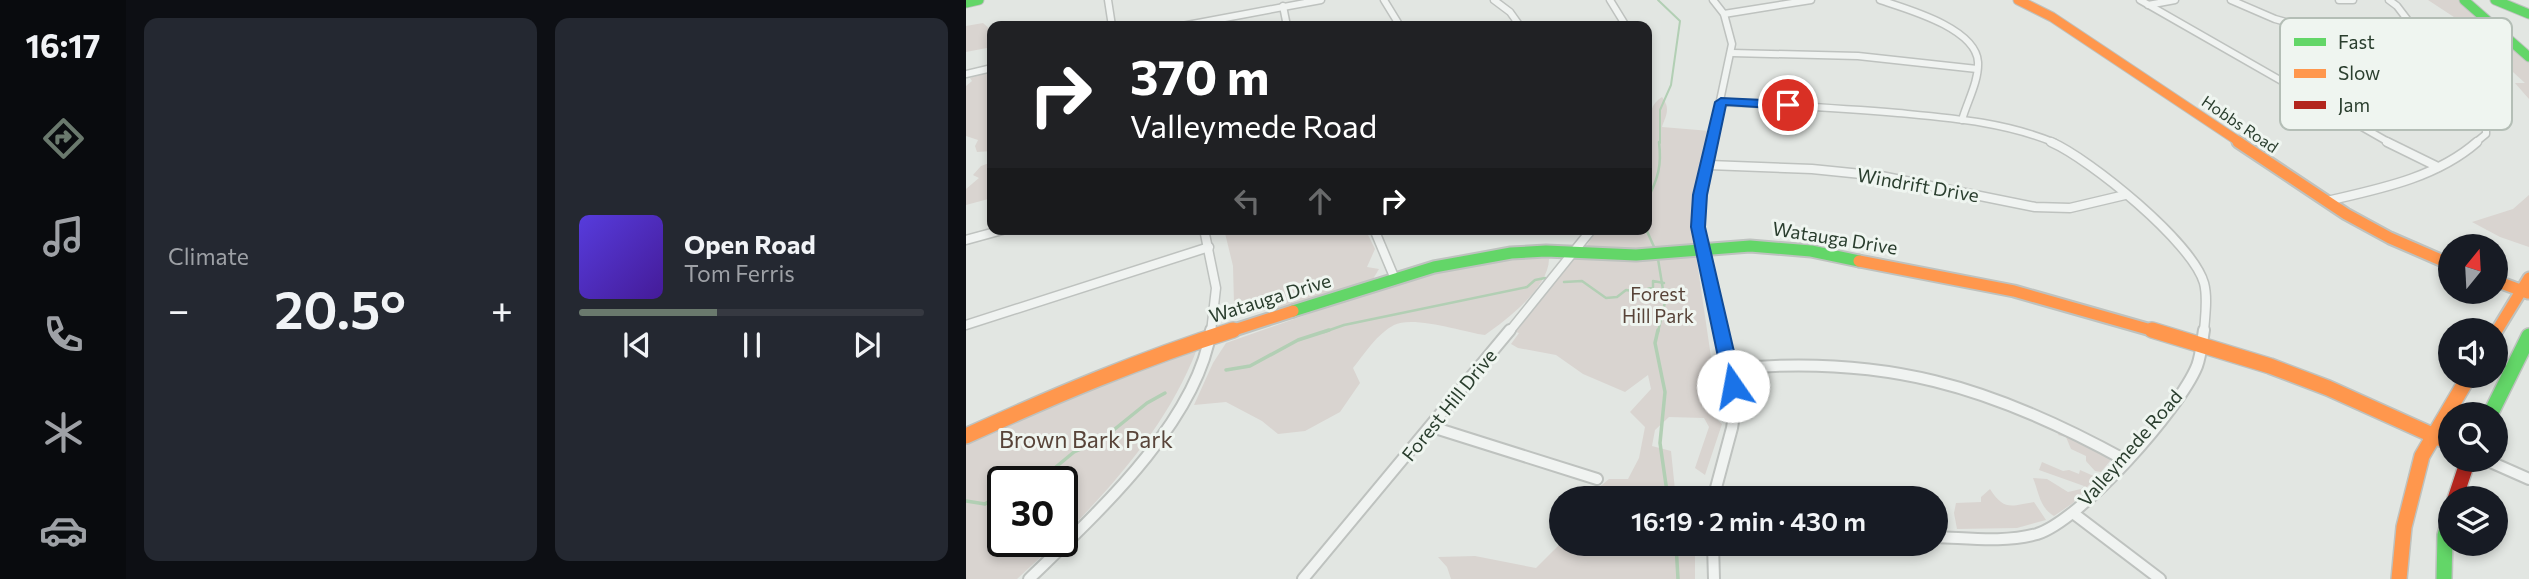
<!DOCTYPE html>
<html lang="en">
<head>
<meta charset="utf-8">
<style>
  :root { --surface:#171b24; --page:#242831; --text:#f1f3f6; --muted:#9ea1a6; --line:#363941; --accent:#6a796d }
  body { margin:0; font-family:Commissioner,sans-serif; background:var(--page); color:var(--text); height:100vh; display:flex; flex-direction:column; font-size:26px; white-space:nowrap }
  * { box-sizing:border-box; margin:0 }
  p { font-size:23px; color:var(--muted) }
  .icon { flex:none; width:38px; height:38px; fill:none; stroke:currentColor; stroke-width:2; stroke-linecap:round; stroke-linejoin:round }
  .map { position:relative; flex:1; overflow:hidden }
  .drawer { display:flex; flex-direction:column; gap:18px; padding:18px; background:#0d0f14; width:840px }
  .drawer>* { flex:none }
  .hud { position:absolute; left:21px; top:21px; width:665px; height:214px; border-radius:14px; box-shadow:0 4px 10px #0003; background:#202124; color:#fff; overflow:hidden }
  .needle { width:46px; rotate:18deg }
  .fabs { position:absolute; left:1472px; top:234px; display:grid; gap:14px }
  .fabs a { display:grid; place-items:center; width:70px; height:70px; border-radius:50%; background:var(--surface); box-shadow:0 4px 10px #0003; font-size:35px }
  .speed { position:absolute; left:21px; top:466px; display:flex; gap:14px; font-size:35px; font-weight:700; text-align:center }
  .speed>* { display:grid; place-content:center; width:91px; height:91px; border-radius:50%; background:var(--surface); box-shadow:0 4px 10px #0003; line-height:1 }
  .speed .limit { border:4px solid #111; border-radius:10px; background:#fff; color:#111 }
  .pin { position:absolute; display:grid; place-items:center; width:60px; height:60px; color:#fff; margin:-30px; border:4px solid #fff; border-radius:50%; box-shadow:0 2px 7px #0007 }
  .me { position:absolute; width:77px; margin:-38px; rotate:348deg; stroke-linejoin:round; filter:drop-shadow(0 0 5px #0008) }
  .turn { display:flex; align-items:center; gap:24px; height:147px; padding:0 28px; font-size:32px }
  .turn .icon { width:91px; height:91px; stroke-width:2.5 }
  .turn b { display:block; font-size:49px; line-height:60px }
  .lanes { display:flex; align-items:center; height:66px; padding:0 28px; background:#0003; justify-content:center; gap:35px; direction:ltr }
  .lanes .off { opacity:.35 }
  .big { font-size:52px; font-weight:600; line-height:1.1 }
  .drawer .card { flex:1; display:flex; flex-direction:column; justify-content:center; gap:10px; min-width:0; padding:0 24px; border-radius:14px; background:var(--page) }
  .song { display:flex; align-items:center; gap:21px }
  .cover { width:84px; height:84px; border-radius:10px; background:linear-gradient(135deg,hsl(250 70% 55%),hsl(260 70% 35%)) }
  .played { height:7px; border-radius:4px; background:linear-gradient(90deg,var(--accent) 40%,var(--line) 40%) }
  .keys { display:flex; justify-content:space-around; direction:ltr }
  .heat { display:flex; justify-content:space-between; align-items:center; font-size:38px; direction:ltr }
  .drawer .tiles { flex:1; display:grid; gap:18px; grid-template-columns:repeat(2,1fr) }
  .trip { position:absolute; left:583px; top:486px; width:399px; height:70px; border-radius:35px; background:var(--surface); box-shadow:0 4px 10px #0003; font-weight:600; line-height:70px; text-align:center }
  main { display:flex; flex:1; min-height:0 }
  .tabs { display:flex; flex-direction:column; width:126px; justify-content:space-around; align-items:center; background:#090b0e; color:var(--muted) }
  .tabs .icon { width:49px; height:49px }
  .tabs .active { color:var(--accent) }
  .tabs b { font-size:32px; color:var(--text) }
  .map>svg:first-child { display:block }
  .green { fill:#d9d4d0 }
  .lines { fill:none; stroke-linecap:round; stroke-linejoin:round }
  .stream-far2 { stroke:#b2cfb4; stroke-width:2 }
  .stream-far1 { stroke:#b2cfb4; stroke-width:2.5 }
  .stream { stroke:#b2cfb4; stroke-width:3.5 }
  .street-far2-casing { stroke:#bec2bf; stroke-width:9 }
  .street-far1-casing { stroke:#bec2bf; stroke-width:11 }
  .street-casing { stroke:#bec2bf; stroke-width:14 }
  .fast-far2-casing { stroke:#bec2bf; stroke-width:11 }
  .fast-far1-casing { stroke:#bec2bf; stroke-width:15 }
  .fast-casing { stroke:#bec2bf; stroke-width:18 }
  .slow-far2-casing { stroke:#bec2bf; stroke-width:11 }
  .slow-far1-casing { stroke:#bec2bf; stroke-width:15 }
  .slow-casing { stroke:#bec2bf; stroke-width:18 }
  .jam-casing { stroke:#bec2bf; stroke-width:18 }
  .street-far2 { stroke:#f0f3f1; stroke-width:6 }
  .street-far1 { stroke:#f0f3f1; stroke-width:8 }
  .street { stroke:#f0f3f1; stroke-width:10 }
  .fast-far2 { stroke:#63d668; stroke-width:9 }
  .fast-far1 { stroke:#63d668; stroke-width:11 }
  .fast { stroke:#63d668; stroke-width:15 }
  .slow-far2 { stroke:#ff974d; stroke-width:9 }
  .slow-far1 { stroke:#ff974d; stroke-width:11 }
  .slow { stroke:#ff974d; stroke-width:15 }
  .jam { stroke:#b3261e; stroke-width:15 }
  .route { fill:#1a73e8; stroke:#114b97; stroke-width:2 }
  .labels { text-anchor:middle; stroke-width:6; stroke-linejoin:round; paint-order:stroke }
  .far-street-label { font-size:16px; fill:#2a3e2e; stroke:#eff5f0 }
  .street-label { font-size:19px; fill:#2a3e2e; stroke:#eff5f0 }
  .park-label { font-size:19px; fill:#584439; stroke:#eff5f0 }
  .near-park-label { font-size:23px; fill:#584439; stroke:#eff5f0 }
  .key { fill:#eff5f0; stroke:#b4beb6; stroke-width:2 }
  .key-label { font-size:19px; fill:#2a3e2e }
</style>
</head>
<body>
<main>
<nav class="tabs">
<b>16:17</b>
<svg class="icon active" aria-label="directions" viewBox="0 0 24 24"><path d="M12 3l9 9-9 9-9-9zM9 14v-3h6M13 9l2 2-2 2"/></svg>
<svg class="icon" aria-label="music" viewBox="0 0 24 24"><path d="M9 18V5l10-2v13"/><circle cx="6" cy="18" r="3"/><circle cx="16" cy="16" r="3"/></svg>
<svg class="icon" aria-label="phone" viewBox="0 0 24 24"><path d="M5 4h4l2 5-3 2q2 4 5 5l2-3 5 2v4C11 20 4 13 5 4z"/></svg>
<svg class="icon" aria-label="climate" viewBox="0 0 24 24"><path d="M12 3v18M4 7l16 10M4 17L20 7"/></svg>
<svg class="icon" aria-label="car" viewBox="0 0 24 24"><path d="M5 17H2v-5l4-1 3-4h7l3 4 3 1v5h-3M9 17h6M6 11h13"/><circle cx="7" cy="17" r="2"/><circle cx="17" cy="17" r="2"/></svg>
</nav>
<section class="drawer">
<div class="tiles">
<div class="card"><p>Climate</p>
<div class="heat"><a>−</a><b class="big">20.5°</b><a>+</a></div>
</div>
<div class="card">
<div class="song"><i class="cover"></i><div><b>Open Road</b><p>Tom Ferris</p></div></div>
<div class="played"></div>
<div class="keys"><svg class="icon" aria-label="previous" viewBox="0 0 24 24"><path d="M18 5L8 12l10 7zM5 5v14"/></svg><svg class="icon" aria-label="pause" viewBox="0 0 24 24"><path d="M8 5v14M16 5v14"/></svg><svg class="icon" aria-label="next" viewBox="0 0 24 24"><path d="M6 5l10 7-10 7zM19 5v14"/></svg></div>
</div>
</div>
</section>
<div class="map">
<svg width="1563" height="579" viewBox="0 0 1563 579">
  <rect width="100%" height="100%" fill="#e2e6e2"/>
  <g class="green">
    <path d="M1462 0H1492L1563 62V99L1549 83H1559L1547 72 1535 71 1491 19Z"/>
    <path d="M17 23 26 31V47L0 52V26Z"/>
    <path d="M26 70V151L11 152 9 146 12 140 0 136V86L6 81 4 78Z"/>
    <path d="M696 97C705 109 700 115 696 127L744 131C732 173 722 201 729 245L667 251 623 248 621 245 632 229H681V128L686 125C683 113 685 104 696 97Z"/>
    <path d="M26 162V198L0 205V189L13 178 7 175 15 166Z"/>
    <path d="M1563 195V247L1534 237 1506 222 1547 209Z"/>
    <path d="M258 229H399L409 249 401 267 413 269 407 279 368 292 309 309 271 315 268 304 267 266Z"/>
    <path d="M730 255 745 357 757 413 749 418 756 424 739 475 729 468 743 427 738 418 703 417 689 430 686 446 705 451 709 490 719 499H619L643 479H662L673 458 679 427 664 412 685 389 682 375 659 392 617 374 590 355 552 348 545 344 553 333 550 332 608 257 650 261Z"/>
    <path d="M562 258 583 259C583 287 541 320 519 335 498 332 447 315 428 325 411 334 399 353 387 368L394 383 374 412 339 431 312 434 296 421 260 402 228 405 247 363 260 343 431 283 513 264Z"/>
    <path d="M231 349C203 422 151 482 96 537V481H37V541H92L51 579H0V440L120 387Z"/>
    <path d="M1096 428 1143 455 1144 461 1135 472 1129 471 1120 461V456L1105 449 1100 437 1092 435Z"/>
    <path d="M1076 462 1097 471 1103 470 1113 474 1114 470 1130 477 1107 503 1088 516C1073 507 1073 492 1067 478L1081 479 1102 492 1115 489 1118 486 1073 470Z"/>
    <path d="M1024 489C1038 511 1045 506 1068 502L1080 520 1051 528 991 529 988 513 990 503 1015 502V497Z"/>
    <path d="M595 543 729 544V579H485L481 567 472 557 509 556 570 568Z"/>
  </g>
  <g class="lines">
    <path class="stream-far2" d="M692 0 714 21 705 85 694 110V143"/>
    <g class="stream-far1">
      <path d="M681 200C692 179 696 165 693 142"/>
      <path d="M680 229 689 249"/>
      <path d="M598 282 616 281 640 298 651 297 660 290 674 292 687 287V281L698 283"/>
      <path d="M358 332 378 325 561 287 569 280 579 278"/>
      <path d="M692 332 699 302 692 259"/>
    </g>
    <g class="stream">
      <path d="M692 330 689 343 699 392 694 443 702 499"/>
      <path d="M260 370 284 366 332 340 363 330"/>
      <path d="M59 481 79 476 108 452 134 441 181 403 199 393"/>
      <path d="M0 501 19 504 37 492"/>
      <path d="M710 544 712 579"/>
    </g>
    <defs>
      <g id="street-far2">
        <path d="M142 0 146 26"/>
        <path d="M418 0 434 26"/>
        <path d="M528 0 544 12 554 26"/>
        <path d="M644 0 660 26"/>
        <path d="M914 0C941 9 1010 28 1012 62 1013 81 1001 102 996 120"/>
        <path d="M1174 0 1424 143"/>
        <path d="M1265 0 1309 19 1345 29 1459 42"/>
        <path d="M1373 0H1387"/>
        <path d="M1423 0 1431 6 1485 77 1520 117V134L1509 143"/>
        <path d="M1182 5 1209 0"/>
        <path d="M317 6 321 26"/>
        <path d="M758 14 845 0"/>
        <path d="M216 26 355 0"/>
        <path d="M766 53 892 56 1011 69"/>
        <path d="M0 74 26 68"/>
        <path d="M1426 80 1442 83 1448 88 1435 90 1422 84Z"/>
        <path d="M1447 86 1499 91"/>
        <path d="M755 102C814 105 873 108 932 113 985 118 1039 122 1089 143"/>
        <path d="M745 143 766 44 758 14 747 0"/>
      </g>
      <g id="street-far1">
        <path d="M745 142 734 195 732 227 755 332"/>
        <path d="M1085 142C1124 159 1226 242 1238 283 1242 298 1239 316 1238 332"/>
        <path d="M1421 142 1472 167"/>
        <path d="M743 165 846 169 915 176 1069 207 1104 208 1159 195"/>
        <path d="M1361 201C1413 189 1470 178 1511 142"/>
        <path d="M238 229 250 288 245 332"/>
        <path d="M408 229 429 279"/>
        <path d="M0 240 40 229"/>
        <path d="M0 325 243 247"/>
        <path d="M543 332 626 229"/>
      </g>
      <g id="street">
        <path d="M763 369C917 354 1025 386 1159 460"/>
        <path d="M466 427 631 479"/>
        <path d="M1520 460 1563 479"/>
        <path d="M747 499 766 428 770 402 754 330"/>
        <path d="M1107 513 1194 579"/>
        <path d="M970 537C1003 538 1038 543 1071 534 1115 520 1213 410 1231 366 1235 355 1236 342 1238 330"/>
        <path d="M747 544 748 579"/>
        <path d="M63 579C128 516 231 423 245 330"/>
        <path d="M337 579 544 330"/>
      </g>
      <g id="fast-far2">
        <path d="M1498 0 1563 57"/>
        <path d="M1529 0 1563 14"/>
        <path d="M0 3 13 0"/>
      </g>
      <path id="fast-far1" d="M327 311 468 267 545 253 580 251 670 255 784 246 845 251 893 261"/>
      <g id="fast">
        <path d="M1524 415 1563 336"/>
        <path d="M1478 579 1479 535 1484 518"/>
      </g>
      <path id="slow-far2" d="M1052 0 1086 17 1275 143"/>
      <g id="slow-far1">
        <path d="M1272 142 1380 214 1424 238 1484 264"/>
        <path d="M893 261 1048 291 1192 332"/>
        <path d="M1530 281 1562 293"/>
        <path d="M262 332 327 311"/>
        <path d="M1530 332 1563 278"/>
      </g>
      <g id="slow">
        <path d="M1186 330 1304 366 1362 388 1484 443"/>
        <path d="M0 436C88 396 175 359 267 330"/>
        <path d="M1433 579 1438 527 1456 456 1503 376"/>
      </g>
      <path id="jam" d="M1489 499 1502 460"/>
    </defs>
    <use href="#street-far2" class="street-far2-casing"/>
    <use href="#street-far1" class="street-far1-casing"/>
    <use href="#street" class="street-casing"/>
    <use href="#fast-far2" class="fast-far2-casing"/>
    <use href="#fast-far1" class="fast-far1-casing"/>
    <use href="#fast" class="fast-casing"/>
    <use href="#slow-far2" class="slow-far2-casing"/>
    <use href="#slow-far1" class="slow-far1-casing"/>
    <use href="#slow" class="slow-casing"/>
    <use href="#jam" class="jam-casing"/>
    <use href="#street-far2" class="street-far2"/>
    <use href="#street-far1" class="street-far1"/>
    <use href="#street" class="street"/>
    <use href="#fast-far2" class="fast-far2"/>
    <use href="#fast-far1" class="fast-far1"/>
    <use href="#fast" class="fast"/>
    <use href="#slow-far2" class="slow-far2"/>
    <use href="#slow-far1" class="slow-far1"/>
    <use href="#slow" class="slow"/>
    <use href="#jam" class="jam"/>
  </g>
  <path class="route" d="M755 98 822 101 828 105 822 109 760 105 741 195 739 227 776 386 773 390H760L758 386 725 227 727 195 749 102Z"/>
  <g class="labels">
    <g class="far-street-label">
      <text transform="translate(1274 124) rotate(34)" y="6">Hobbs Road</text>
    </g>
    <g class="street-label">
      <text transform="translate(952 185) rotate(10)" y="7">Windrift Drive</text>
      <text transform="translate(869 238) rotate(9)" y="7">Watauga Drive</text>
      <text transform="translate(304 298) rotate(-17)" y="7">Watauga Drive</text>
      <text transform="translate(483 405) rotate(-51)" y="7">Forest Hill Drive</text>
      <text transform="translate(1164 448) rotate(-49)" y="7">Valleymede Road</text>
    </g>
    <g class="park-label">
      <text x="692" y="301">Forest<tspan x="692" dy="22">Hill Park</tspan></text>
    </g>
    <g class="near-park-label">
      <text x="120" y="448">Brown Bark Park</text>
    </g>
  </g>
  <rect x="1314" y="18" width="232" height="112" rx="10" class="key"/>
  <rect x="1328" y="38" width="32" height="8" fill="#63d668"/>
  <rect x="1328" y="69" width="32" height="9" fill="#ff974d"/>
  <rect x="1328" y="101" width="32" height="8" fill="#b3261e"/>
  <g class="key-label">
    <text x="1372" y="49">Fast</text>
    <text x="1372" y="80">Slow</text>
    <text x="1372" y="112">Jam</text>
  </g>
</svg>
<div class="fabs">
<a><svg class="needle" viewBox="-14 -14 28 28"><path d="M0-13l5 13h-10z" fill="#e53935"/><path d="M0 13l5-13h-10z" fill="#9ea1a6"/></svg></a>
<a><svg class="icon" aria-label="sound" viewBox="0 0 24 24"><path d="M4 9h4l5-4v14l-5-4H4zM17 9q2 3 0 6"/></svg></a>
<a><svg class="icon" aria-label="search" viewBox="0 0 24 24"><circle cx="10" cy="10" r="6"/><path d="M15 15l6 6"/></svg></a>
<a><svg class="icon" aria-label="layers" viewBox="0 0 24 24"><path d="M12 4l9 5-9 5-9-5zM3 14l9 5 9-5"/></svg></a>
</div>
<div class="speed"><div class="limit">30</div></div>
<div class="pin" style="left:822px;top:105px;background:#d93025"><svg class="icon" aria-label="arrive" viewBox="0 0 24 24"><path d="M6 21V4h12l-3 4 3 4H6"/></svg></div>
<svg class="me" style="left:767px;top:386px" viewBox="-20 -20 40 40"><circle r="19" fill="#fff"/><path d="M0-13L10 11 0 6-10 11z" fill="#1a73e8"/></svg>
<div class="trip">16:19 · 2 min · 430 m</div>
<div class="hud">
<div class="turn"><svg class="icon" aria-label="right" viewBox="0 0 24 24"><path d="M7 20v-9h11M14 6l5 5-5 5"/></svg><div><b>370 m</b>Valleymede Road</div></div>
<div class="lanes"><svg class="icon off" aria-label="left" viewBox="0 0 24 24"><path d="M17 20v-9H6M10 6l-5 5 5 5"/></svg><svg class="icon off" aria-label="ahead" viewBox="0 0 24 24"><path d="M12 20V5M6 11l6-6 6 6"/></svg><svg class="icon" aria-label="right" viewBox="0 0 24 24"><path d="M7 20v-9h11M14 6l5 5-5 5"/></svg></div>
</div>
</div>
</main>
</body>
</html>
